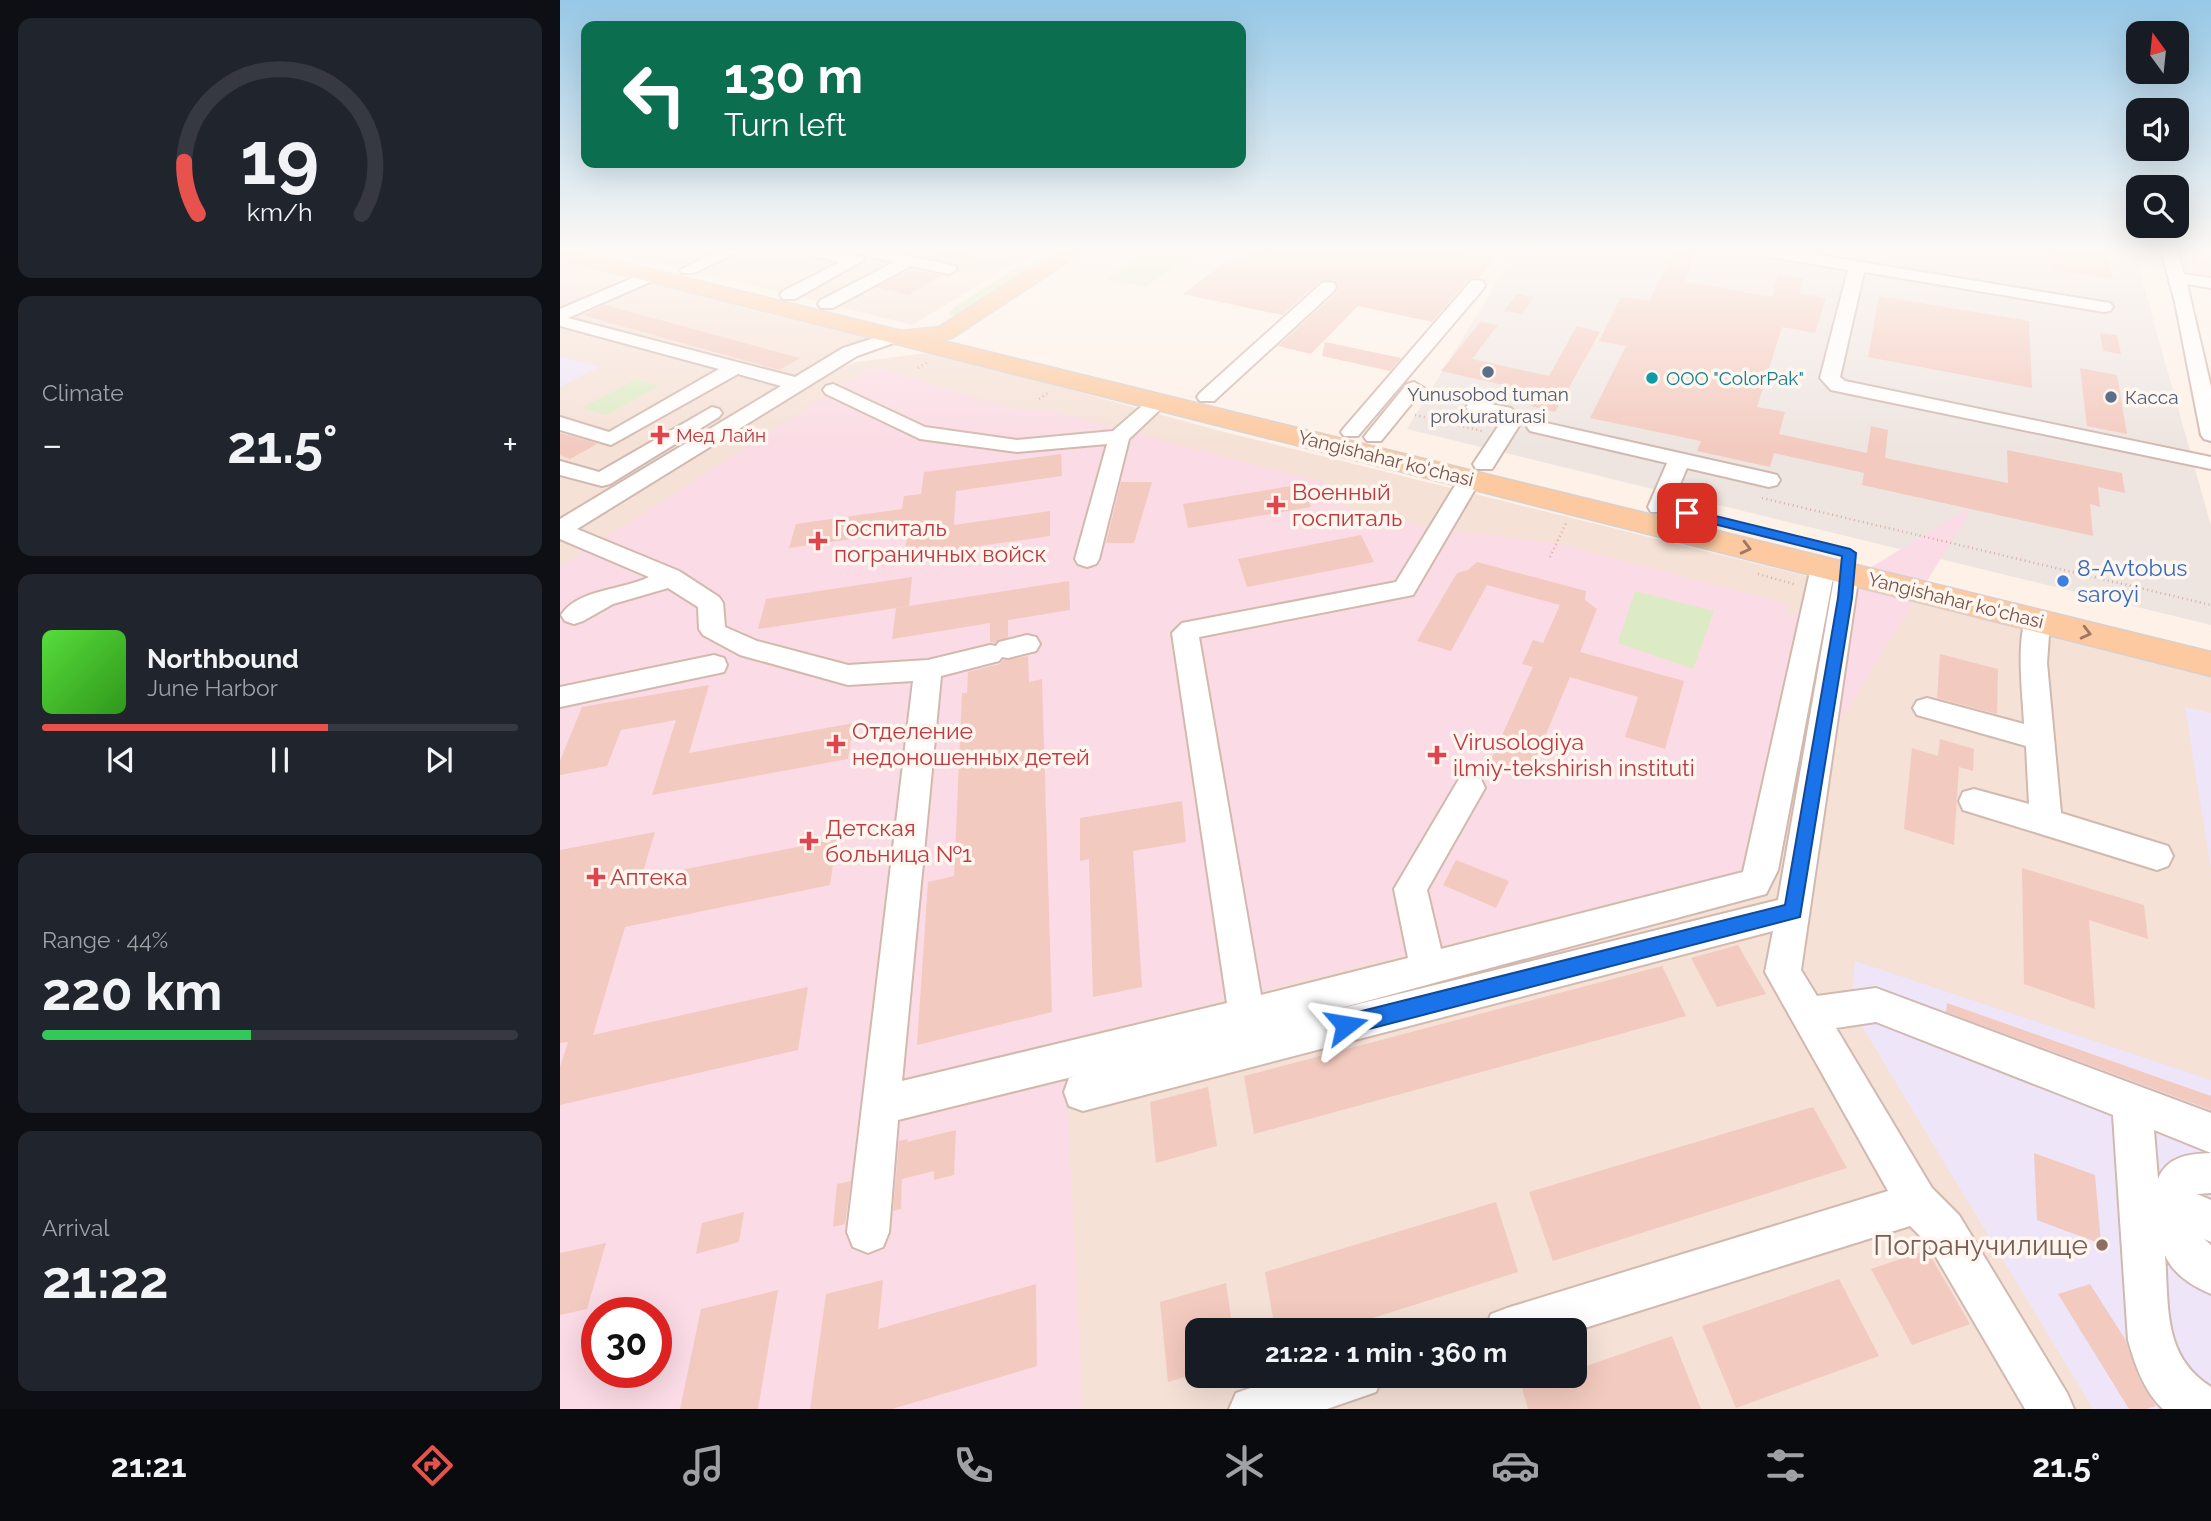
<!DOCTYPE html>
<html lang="en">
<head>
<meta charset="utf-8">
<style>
  :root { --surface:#171b24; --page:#20242c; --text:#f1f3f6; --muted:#9ea1a6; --line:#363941; --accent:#e8524c }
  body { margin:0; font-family:Raleway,sans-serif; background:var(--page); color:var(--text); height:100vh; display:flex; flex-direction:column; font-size:26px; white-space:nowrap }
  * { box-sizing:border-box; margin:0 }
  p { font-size:23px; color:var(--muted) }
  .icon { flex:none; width:38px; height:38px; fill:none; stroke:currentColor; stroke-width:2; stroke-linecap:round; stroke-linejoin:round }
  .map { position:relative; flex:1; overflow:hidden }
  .drawer { display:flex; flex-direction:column; gap:18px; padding:18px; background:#0d0f14; width:560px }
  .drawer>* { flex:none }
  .guide { position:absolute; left:21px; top:21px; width:665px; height:147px; border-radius:14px; box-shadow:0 7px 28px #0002; background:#0b6e4f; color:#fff; overflow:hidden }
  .needle { width:46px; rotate:345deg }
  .controls { position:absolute; left:1566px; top:21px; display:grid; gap:14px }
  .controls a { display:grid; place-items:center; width:63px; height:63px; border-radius:14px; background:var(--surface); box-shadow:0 7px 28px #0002; font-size:35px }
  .speed { position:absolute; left:21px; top:1297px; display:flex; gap:14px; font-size:35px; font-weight:700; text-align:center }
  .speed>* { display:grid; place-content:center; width:91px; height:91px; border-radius:50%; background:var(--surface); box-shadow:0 7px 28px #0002; line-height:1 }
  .speed .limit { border:10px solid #d22; background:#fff; color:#111 }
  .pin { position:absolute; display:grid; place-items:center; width:60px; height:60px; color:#fff; margin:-30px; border-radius:14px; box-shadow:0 4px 10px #0006 }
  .me { position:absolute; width:77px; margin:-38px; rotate:76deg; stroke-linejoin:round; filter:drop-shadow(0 0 5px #0008) }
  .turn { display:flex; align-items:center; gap:24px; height:147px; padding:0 28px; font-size:32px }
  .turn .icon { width:91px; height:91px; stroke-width:2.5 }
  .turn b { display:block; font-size:49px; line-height:60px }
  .big { font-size:52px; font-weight:700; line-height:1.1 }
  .drawer .widget { flex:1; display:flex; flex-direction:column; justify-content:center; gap:10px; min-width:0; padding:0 24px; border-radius:14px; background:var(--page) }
  .drawer .dial { align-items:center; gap:0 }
  .dial svg { height:182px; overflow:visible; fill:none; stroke:var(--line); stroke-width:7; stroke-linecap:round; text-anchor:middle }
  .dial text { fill:var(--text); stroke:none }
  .song { display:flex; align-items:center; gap:21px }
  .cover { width:84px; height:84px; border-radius:10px; background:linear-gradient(135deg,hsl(110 70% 55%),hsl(110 70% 35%)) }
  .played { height:7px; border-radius:4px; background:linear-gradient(90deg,var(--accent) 60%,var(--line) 60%) }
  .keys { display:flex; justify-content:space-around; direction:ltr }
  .heat { display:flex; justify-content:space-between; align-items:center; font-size:38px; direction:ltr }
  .charge { height:10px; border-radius:5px; background:linear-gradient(90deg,#34c759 44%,var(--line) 0) }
  .trip { position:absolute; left:625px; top:1318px; width:402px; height:70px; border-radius:14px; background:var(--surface); box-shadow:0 7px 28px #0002; font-weight:700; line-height:70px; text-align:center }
  .menu { display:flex; height:112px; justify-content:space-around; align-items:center; background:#090b0e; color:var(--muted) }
  .menu .icon { width:49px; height:49px }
  .menu .selected { color:var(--accent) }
  .menu b { font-size:32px; color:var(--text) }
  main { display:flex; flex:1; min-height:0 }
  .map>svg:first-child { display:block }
  .residential { fill:#f5e1d6; fill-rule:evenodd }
  .industrial { fill:#eee5e1 }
  .education { fill:#eee5f9 }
  .medical { fill:#fbdbe5; fill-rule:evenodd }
  .green { fill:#dcebc6 }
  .building { fill:#f3cabf }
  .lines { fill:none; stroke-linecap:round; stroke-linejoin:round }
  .minor-casing { stroke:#d2b9b0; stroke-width:4 }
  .major-casing { stroke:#d9cfcd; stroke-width:3 }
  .path { stroke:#d8ada2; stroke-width:2.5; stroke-dasharray:1 3.5; stroke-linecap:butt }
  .minor { fill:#fff; fill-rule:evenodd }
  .major { fill:#fcc9a0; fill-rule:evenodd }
  .oneway { stroke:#a07664 }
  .route { fill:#1a73e8; stroke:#114b97; stroke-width:2 }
  .service-dot { fill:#5c6f8a; stroke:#fff6ef; stroke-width:2.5 }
  .culture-dot { fill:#0f9aa8; stroke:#fff6ef; stroke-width:2.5 }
  .health-dot { fill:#e0444e; stroke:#fff6ef; stroke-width:2.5 }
  .shop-dot { fill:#3f7fe0; stroke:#fff6ef; stroke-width:2.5 }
  .education-dot { fill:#8d6e63; stroke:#fff6ef; stroke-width:2.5 }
  .labels { text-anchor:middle; stroke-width:7; stroke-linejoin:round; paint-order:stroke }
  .far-culture-label { font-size:19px; fill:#0d838f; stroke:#fff6ef; text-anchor:start }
  .far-service-label { font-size:19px; fill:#4e5e75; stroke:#fff6ef }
  .far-health-label { font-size:19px; fill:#be3a42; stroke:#fff6ef; text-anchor:start }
  .far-street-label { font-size:19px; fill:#78534b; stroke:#fff6ef }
  .health-label { font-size:23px; fill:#be3a42; stroke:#fff6ef; text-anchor:start }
  .shop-label { font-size:23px; fill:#366cbe; stroke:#fff6ef; text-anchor:start }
  .near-education-label { font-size:28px; fill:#785e54; stroke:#fff6ef; text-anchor:end }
</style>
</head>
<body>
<main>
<section class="drawer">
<div class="widget dial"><svg viewBox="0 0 100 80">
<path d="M14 69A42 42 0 1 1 86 69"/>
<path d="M14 69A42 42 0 0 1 8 46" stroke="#e8524c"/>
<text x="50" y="56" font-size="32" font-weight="700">19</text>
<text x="50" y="72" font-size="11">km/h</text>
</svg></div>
<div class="widget"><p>Climate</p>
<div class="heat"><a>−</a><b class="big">21.5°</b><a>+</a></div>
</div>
<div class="widget">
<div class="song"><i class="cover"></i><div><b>Northbound</b><p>June Harbor</p></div></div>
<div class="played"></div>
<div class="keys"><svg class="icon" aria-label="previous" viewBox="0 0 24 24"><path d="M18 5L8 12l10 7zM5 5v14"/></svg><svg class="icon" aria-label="pause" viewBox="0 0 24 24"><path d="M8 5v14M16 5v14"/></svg><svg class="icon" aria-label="next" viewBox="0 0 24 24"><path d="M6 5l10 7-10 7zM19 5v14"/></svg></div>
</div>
<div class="widget"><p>Range · 44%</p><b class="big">220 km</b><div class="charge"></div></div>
<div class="widget"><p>Arrival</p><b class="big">21:22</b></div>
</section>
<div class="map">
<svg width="1651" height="1409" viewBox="0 0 1651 1409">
  <rect width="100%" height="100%" fill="#fdf1e8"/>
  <g class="residential">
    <path d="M50 251H473L353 325Z"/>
    <path d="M1620 251H1651V279L1628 276Z"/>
    <path d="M0 253 336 336 243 382 297 362 374 352 660 431 1651 676V1409H0ZM37 1312H96V1372H37ZM637 1330H1015V1376H637Z"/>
  </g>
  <path class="industrial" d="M931 251H1574L1651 526V625L847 429 953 256Z"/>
  <g class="education">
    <path d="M0 356 39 367 0 387Z"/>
    <path d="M1625 707 1651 713V869Z"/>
    <path d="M1295 961 1651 1080V1409H1533L1291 1008Z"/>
  </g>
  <path class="medical" d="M312 366 457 410 483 409 792 490 782 506 877 529 996 543 1229 604 1227 618 1414 505 1188 869 504 1040 523 1409H0V567ZM37 1312H96V1372H37Z"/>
  <g class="green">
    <path d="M483 251H501L405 313 395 316 388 314 394 307Z"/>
    <path d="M585 251 633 252 586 287 546 279Z"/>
    <path d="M75 380 99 386 46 415 22 408Z"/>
    <path d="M1075 591 1154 611 1133 669 1058 643Z"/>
  </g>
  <g class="building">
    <path d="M377 251H395L416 255 398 266 366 257Z"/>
    <path d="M684 251H893L936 258 919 278 909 279 872 322 798 306 751 354 718 346 776 293 778 286 774 280 760 281 722 315 623 294 671 258 683 260Z"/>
    <path d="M1114 251H1137L1124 281 1212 297 1218 274 1243 278 1240 293 1266 298 1255 333 1222 327 1197 407 1225 412 1219 434 1307 453 1311 426 1328 430 1325 458 1448 483 1447 450 1562 473 1565 493 1538 487 1540 507 1530 504 1533 536 1302 485 1304 473 1214 453 1210 467 1137 451 1141 441 1030 418 1066 346 1039 341 1061 297 1089 301Z"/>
    <path d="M1489 251 1546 252 1553 279 1493 270Z"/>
    <path d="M351 269 382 275 348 295 317 287Z"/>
    <path d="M957 294 974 297 962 314 944 311Z"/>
    <path d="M1319 296 1469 321 1472 388 1308 357Z"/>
    <path d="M45 305 221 353 240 358 219 370 22 315Z"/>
    <path d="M920 322 938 325 912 359 989 376 1017 326 1040 332 995 412 971 406 979 393 881 371Z"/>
    <path d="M1540 333 1557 335 1561 354 1543 351Z"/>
    <path d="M765 342 841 358 830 371 762 356Z"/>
    <path d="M1520 368 1557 375 1567 434 1527 426Z"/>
    <path d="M0 433 33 442 37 444 10 459 0 455Z"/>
    <path d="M501 454 502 476 396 491 394 525 490 511V536L344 557 348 531 229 548 236 524 342 509 344 496 361 494 364 472Z"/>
    <path d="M561 482H592L574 543H546Z"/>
    <path d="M743 484 751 507 628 528 623 504Z"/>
    <path d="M801 535 814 562 687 587 678 559Z"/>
    <path d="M917 562 1026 591 1025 600 1037 609 1020 652 1124 681 1105 749 1065 737 1078 697 1010 677 968 777 929 764 973 667 962 664 973 640 983 643 1000 605 927 585 891 651 857 641 897 573 908 570Z"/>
    <path d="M352 577 349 606 198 629 206 599Z"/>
    <path d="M509 581 510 610 448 620V637L435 643 430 642V623L332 639 336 608Z"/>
    <path d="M1380 654 1438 669 1437 714 1377 698Z"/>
    <path d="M468 656 469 682 482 679 492 1012 357 1045 368 882 394 876 402 693H407L408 672 440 664 443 660Z"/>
    <path d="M149 685 129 753 294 723 288 759 92 795 116 720 61 730 47 766 0 775V761L22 707Z"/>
    <path d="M1380 739 1414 749 1413 771 1399 767 1394 845 1344 829 1352 748 1378 756Z"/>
    <path d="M622 801 626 842 573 851 582 987 533 997 529 859 520 861V818Z"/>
    <path d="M95 832 81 878 277 839 270 885 65 927 33 1035 248 987 238 1050 0 1105V1067L8 1042 0 1043V850Z"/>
    <path d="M896 860 949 881 936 908 883 885Z"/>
    <path d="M1462 868 1584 905 1588 939 1529 920 1535 1009 1464 984Z"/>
    <path d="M1178 945 1206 994 1157 1007 1131 958Z"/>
    <path d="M1102 966 1126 1016 694 1134 684 1076Z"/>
    <path d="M1387 1003 1651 1096V1110L1386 1012Z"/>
    <path d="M648 1087 657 1146 596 1163 590 1102Z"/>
    <path d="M1253 1107 1287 1168 993 1261 969 1192Z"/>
    <path d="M396 1130 394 1175 374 1180V1171L342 1179 341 1209 333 1211 339 1141 348 1139 347 1142Z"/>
    <path d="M1474 1153 1535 1175 1541 1244 1477 1220Z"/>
    <path d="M291 1181 285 1224 273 1227 277 1184Z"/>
    <path d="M936 1202 958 1272 775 1330H715L705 1272Z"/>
    <path d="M184 1212 179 1242 136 1254 142 1223Z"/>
    <path d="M46 1243 27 1309 0 1315V1253Z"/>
    <path d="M1367 1250 1410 1324 1352 1345 1311 1269Z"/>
    <path d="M1279 1279 1319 1356 1176 1408 1142 1326Z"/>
    <path d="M323 1280 318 1329 476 1284 477 1366 332 1409H250L266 1294Z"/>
    <path d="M666 1283 673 1330H637V1373L608 1382 600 1302Z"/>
    <path d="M1530 1284 1565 1339 1579 1378 1596 1406 1586 1409H1569L1498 1294Z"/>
    <path d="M218 1290 198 1409H120L141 1309Z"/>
    <path d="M1112 1336 1141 1409H968L962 1388 998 1376H1015V1370Z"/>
  </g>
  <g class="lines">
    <defs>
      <g id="minor">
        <path d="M158 251H179L134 273H122L120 270Z"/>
        <path d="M244 251H275L302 257 304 260 235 299H223L220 295 223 291 280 262 246 254Z"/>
        <path d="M299 251H328L395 266 397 269 389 274 351 266 273 308H261L258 304 261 300 334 262 301 254Z"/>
        <path d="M1205 251H1234L1550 303 1553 307 1550 311 1544 312 1304 272 1280 377 1285 381 1651 457V469L1271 390 1260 378 1288 270 1212 257 1206 255Z"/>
        <path d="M1601 251H1617L1624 274 1651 278V288L1627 284 1651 387V441L1644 439 1641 435 1615 302Z"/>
        <path d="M91 270 99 275 97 279 8 318 235 377 283 348 336 331 345 336 342 340 297 356 17 529 119 571 159 597 163 603 165 627 197 641 288 665 368 660 430 645 436 646 439 642 467 635 476 637 480 644 476 651 448 658 442 657 439 661 381 676 342 1081 667 1003 612 633 622 623 836 582 902 474H918L921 479 853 595 639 637 701 995 848 958 834 889 899 779 910 776 921 779 925 788 867 890 881 949 1183 872 1251 567 1254 561 1263 559 1272 561 1275 567 1218 870 1206 894 766 1012 1218 900 1275 573 1278 567 1287 565 1296 567 1299 573 1241 970 1257 996 1316 988 1651 1113V1153L1594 1130 1598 1179C1607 1156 1629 1154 1651 1153V1193L1637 1194 1651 1200V1242L1644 1239 1651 1245V1294C1632 1286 1613 1274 1605 1255 1609 1306 1602 1356 1651 1387V1409H1603C1584 1391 1575 1365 1568 1340L1553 1115 1316 1022 1276 1028 1372 1188 1399 1215 1507 1393 1514 1409H1465L1369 1245 1350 1226 1015 1331 925 1330 931 1314 947 1308 1328 1191 1205 972 1213 931 523 1111 509 1106 504 1092 509 1078 516 1076 338 1120 329 1232 323 1247 308 1253 293 1247 287 1232 353 681 288 685 180 655 143 635 139 629 138 607 108 588 53 604 23 621 14 624 5 621 1 615C17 589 64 590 89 577L0 539V519L221 386 178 374 51 445 0 430V417L49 432 159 369 0 326V309Z"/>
        <path d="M917 280 923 281 925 285 923 289 798 436H784L781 432 784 428 911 281Z"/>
        <path d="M768 282 774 283 776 287 774 291 654 401H640L637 397 640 393 762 283Z"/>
        <path d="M854 382 864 388 861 392 821 441H807L804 437 807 433 847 384Z"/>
        <path d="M273 384 365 427 457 440 553 431 591 398H605L608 402 569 439 539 559 536 564 527 567 518 564 515 559 547 444 457 452 360 439 266 394 263 390 266 386Z"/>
        <path d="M916 401 951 408 962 421 932 469H916L913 464 941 422 937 417 909 411 906 407 909 403Z"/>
        <path d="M152 407 159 409 162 413 159 417 50 484 42 486 0 475V461L39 472Z"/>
        <path d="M977 421 1209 473 1217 475 1220 480 1217 485 1209 487 1127 468 1110 507 1107 512H1091L1088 507 1107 463 970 431 967 427 970 423Z"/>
        <path d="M1477 612 1486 615 1490 621 1487 663 1501 813 1608 846 1613 856 1608 866 1597 870 1403 810 1399 801 1403 792 1414 789 1469 804 1466 746 1357 715 1353 708 1357 701 1367 698 1464 724C1463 697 1455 636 1468 615Z"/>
        <path d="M154 655 164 658 167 665 164 672 0 707V687Z"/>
        <path d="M726 1376H823L816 1392 767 1409H669L676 1393Z"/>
      </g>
      <path id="major" d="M0 251H16L342 331 379 327 498 251H521L518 255 392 338 379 340 1651 652V676L0 259Z"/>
    </defs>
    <use href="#minor" class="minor-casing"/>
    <use href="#major" class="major-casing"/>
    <g class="path">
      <path d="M358 368 368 362"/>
      <path d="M479 399 489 392"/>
      <path d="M855 415 922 431"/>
      <path d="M1202 498 1651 605"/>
      <path d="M990 557 1006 523"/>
      <path d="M1198 574 1237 585"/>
    </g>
    <use href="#minor" class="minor"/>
    <use href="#major" class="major"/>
  </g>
  <defs><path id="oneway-chevron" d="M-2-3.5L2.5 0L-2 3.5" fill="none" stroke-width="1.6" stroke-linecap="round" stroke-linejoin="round" transform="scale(1.75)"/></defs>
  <g class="oneway">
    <use href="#oneway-chevron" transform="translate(1186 548) rotate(14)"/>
    <use href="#oneway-chevron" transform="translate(1526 633) rotate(14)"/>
  </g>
  <linearGradient id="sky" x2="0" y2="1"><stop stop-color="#96c8e7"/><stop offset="0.56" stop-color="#fef9f5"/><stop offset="1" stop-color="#fef9f5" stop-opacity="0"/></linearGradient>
  <rect width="1651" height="448" fill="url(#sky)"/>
  <path class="route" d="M1127 509 1290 549 1296 553 1292 598 1240 917 786 1035 779 1032 776 1025 779 1018 786 1015 1225 905 1278 598 1282 556 1122 516 1120 513Z"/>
  <g class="service-dot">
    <circle cx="928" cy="372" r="7"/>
    <circle cx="1551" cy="397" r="7"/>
  </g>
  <circle class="culture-dot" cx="1092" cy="378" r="7"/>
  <g class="health-dot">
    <path d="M96.5 424.5h7v7h7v7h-7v7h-7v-7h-7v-7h7z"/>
    <path d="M712.5 494.5h7v7h7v7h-7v7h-7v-7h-7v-7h7z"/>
    <path d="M254.5 530.5h7v7h7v7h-7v7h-7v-7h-7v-7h7z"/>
    <path d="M272.5 733.5h7v7h7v7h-7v7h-7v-7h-7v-7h7z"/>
    <path d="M873.5 744.5h7v7h7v7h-7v7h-7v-7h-7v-7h7z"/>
    <path d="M245.5 830.5h7v7h7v7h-7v7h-7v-7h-7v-7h7z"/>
    <path d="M32.5 866.5h7v7h7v7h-7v7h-7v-7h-7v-7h7z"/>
  </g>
  <circle class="shop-dot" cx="1503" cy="581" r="7"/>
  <circle class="education-dot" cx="1542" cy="1245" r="7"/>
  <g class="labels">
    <g class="far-culture-label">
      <text x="1106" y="385">OOO "ColorPak"</text>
    </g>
    <g class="far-service-label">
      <text x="928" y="401">Yunusobod tuman<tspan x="928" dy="22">prokuraturasi</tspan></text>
      <text x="1565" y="404" text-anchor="start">Касса</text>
    </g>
    <g class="far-health-label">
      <text x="116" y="442">Мед Лайн</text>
    </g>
    <g class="far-street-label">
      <text transform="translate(826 458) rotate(14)" y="7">Yangishahar ko‘chasi</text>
      <text transform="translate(1396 600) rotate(14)" y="7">Yangishahar ko‘chasi</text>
    </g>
    <g class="health-label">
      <text x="732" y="500">Военный<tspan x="732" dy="26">госпиталь</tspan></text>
      <text x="274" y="536">Госпиталь<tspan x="274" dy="26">пограничных войск</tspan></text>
      <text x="292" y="739">Отделение<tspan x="292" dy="26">недоношенных детей</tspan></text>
      <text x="893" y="750">Virusologiya<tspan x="893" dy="26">ilmiy-tekshirish instituti</tspan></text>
      <text x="265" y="836">Детская<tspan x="265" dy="26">больница №1</tspan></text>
      <text x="50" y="885">Аптека</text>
    </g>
    <g class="shop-label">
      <text x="1517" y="576">8-Avtobus<tspan x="1517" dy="26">saroyi</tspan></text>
    </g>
    <g class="near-education-label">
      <text x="1528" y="1255">Погранучилище</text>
    </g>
  </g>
</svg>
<div class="controls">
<a><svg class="needle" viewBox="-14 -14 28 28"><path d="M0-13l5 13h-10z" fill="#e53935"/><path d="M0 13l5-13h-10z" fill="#9ea1a6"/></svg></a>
<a><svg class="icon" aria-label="sound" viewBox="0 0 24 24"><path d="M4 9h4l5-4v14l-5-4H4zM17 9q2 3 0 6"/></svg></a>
<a><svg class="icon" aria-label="search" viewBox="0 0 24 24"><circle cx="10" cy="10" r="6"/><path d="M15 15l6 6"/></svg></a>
</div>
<div class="speed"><div class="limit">30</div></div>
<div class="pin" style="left:1127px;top:513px;background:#d93025"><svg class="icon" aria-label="arrive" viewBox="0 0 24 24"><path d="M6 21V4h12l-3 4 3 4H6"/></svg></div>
<svg class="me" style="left:786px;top:1025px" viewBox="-20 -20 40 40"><path d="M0-17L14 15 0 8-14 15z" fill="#1a73e8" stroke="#fff" stroke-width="4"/></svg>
<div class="trip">21:22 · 1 min · 360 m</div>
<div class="guide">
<div class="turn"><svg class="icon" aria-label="left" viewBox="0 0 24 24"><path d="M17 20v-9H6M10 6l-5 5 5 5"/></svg><div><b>130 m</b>Turn left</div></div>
</div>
</div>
</main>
<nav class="menu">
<b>21:21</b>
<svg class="icon selected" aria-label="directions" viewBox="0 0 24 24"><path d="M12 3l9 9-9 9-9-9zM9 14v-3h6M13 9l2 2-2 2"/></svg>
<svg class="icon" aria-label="music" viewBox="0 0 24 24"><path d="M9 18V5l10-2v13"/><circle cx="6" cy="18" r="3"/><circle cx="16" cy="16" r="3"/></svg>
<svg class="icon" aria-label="phone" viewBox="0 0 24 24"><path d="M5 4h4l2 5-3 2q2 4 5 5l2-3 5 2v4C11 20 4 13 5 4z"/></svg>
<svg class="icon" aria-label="climate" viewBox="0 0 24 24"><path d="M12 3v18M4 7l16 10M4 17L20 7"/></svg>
<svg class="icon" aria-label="car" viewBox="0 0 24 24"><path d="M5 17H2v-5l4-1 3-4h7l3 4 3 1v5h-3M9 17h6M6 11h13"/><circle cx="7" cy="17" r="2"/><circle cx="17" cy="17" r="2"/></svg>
<svg class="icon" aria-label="filters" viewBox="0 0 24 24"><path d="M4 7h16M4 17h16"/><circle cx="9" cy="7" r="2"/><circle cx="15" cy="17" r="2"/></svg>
<b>21.5°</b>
</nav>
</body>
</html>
